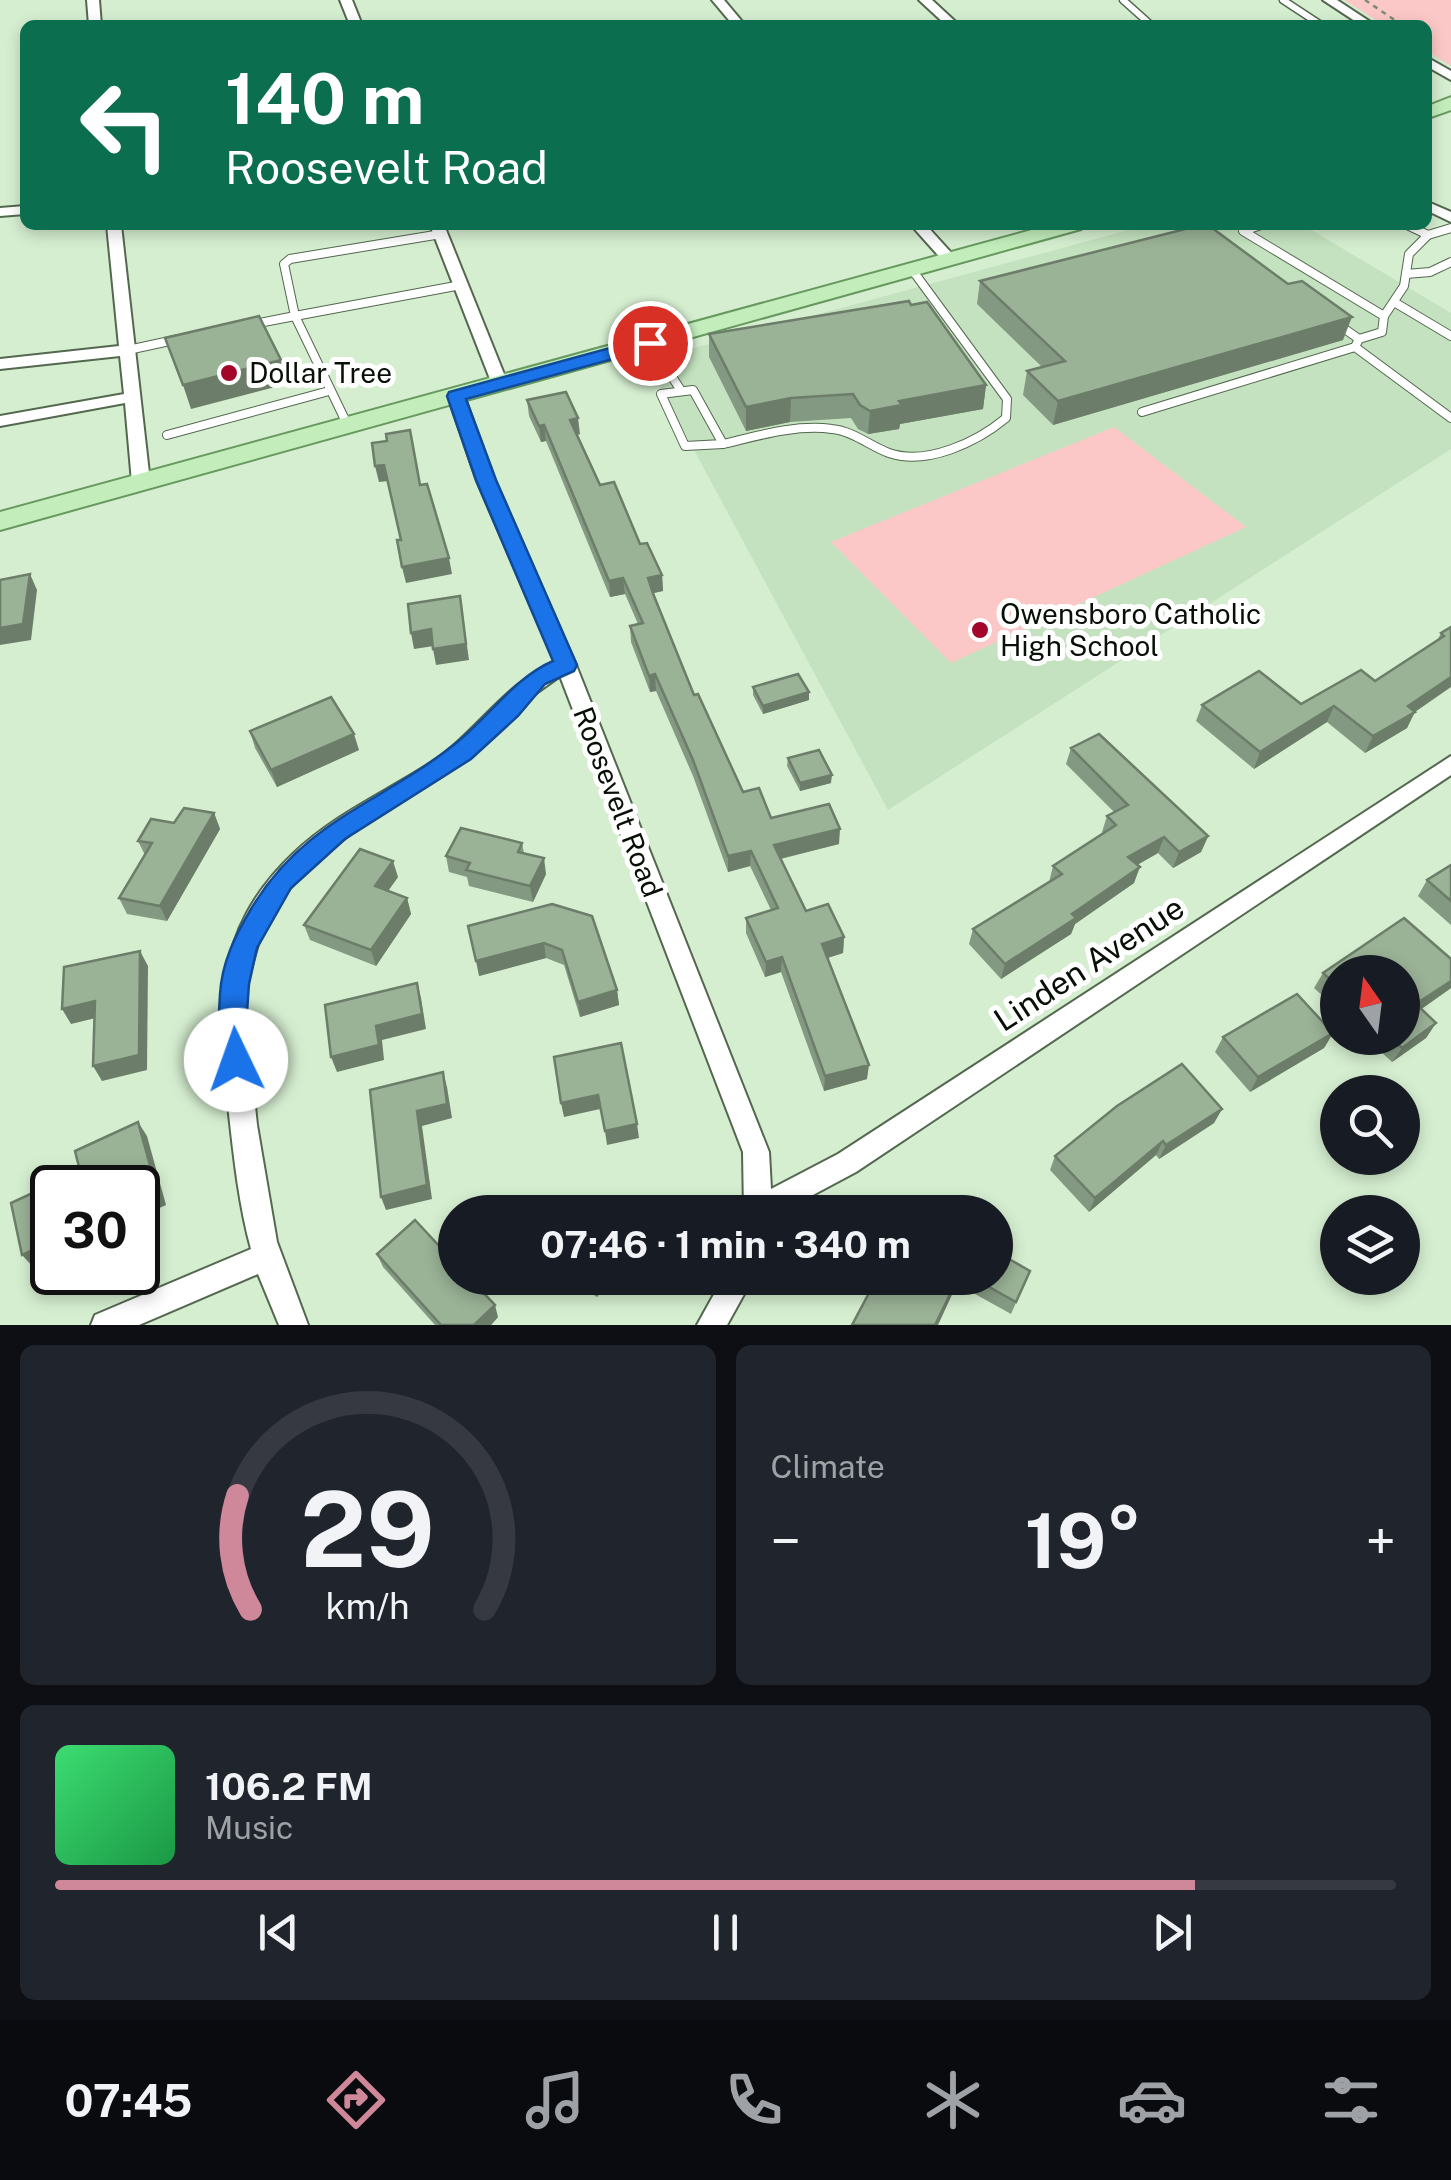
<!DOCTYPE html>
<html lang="en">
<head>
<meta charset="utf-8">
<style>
  :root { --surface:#171b24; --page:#20242c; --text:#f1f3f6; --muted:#9ea1a6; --line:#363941; --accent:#ce889a }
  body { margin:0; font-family:"Public Sans",sans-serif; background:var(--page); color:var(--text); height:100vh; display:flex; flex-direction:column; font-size:38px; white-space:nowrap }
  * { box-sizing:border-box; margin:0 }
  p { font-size:32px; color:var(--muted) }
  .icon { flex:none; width:55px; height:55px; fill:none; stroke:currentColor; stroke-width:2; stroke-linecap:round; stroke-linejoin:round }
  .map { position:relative; height:1325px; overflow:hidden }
  .details { display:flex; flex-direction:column; gap:20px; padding:20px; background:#0d0f14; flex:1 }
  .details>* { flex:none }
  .top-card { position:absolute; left:20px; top:20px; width:1412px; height:210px; border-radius:15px; box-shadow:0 5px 15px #0003; background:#0b6e4f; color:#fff; overflow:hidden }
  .needle { width:65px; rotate:346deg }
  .fabs { position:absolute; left:1320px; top:955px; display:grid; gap:20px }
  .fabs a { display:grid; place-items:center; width:100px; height:100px; border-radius:50%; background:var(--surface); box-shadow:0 5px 15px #0003; font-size:50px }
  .speed { position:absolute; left:30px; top:1165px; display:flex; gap:20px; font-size:50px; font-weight:700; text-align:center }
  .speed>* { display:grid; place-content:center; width:130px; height:130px; border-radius:50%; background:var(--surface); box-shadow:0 5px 15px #0003; line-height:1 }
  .speed .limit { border:5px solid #111; border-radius:15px; background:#fff; color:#111 }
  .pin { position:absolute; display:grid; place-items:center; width:85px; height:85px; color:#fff; margin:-42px; border:5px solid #fff; border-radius:50%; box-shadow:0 2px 10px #0007 }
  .me { position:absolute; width:110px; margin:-55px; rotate:357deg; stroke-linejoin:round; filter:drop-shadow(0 0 8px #0008) }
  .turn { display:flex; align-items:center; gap:35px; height:210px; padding:0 40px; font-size:45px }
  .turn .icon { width:130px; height:130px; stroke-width:2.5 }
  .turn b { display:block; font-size:70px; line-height:85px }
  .big { font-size:75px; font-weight:700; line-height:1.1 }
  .details .widget { flex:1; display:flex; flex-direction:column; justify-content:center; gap:15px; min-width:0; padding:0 35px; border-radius:15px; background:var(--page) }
  .details .dial { align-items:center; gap:0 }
  .dial svg { height:260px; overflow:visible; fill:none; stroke:var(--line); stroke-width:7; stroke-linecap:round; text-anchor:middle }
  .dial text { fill:var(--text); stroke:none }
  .song { display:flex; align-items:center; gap:30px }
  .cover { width:120px; height:120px; border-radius:15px; background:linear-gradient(135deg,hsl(140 70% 55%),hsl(140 70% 35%)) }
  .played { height:10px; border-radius:5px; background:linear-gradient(90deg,var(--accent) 85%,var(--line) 85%) }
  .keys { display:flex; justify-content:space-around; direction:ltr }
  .heat { display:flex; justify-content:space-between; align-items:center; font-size:55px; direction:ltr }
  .details .tiles { flex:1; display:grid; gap:20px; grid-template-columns:1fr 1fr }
  .widget:last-child { grid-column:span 2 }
  .trip { position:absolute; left:438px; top:1195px; width:575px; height:100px; border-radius:50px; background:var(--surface); box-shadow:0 5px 15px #0003; font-weight:700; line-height:100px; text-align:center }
  .dock { display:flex; height:160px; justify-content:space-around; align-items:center; background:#090b0e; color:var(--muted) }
  .dock .icon { width:70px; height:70px }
  .dock .active { color:var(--accent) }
  .dock b { font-size:45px; color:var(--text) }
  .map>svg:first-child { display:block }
  .built { fill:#c4e2bf }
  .green { fill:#fcc8c7 }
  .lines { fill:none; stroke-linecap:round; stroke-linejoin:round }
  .lane-far1-casing { stroke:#53684f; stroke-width:9 }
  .lane-casing { stroke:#53684f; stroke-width:10 }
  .street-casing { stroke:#53684f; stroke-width:4 }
  .primary-casing { stroke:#67995f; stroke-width:4 }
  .path { stroke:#7b8d78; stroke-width:2.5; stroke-dasharray:5 5; stroke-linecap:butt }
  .lane-far1 { stroke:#fff; stroke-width:6 }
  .lane { stroke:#fff; stroke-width:8 }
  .street { fill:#fff; fill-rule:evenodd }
  .primary { fill:#c3eebc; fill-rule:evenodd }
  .wall { fill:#849981 }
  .shaded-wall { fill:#6c7d69 }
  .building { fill:#9ab296; stroke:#6c7d69; stroke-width:2.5 }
  .route { fill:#1a73e8; stroke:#114b97; stroke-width:2.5 }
  .poi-dot { fill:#a3062a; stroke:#fff; stroke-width:4 }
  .labels { text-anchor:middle; stroke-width:10; stroke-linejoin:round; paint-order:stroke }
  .poi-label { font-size:28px; fill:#070f06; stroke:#fff; text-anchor:start }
  .street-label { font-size:28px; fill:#070f06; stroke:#fff }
  .near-street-label { font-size:32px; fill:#070f06; stroke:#fff }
</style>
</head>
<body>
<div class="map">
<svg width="1451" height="1325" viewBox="0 0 1451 1325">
  <rect width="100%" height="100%" fill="#d5eed0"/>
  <path class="built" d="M1147 225H1303L1451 313V449L888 810 646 361Z"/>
  <g class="green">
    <path d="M1344 0H1451V66L1428 52V25H1384Z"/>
    <path d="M1114 427 1246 527 951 663 831 542Z"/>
  </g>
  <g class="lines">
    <defs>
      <g id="lane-far1">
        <path d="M1123 0 1151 25"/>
        <path d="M1283 0 1321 25"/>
      </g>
      <g id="lane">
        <path d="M1261 225 1243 231 1384 316 1404 286 1409 254 1428 235"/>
        <path d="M1407 225 1428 235 1451 228"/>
        <path d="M441 234 290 259 284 264 295 316 461 285"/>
        <path d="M1406 274 1430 272 1451 262"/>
        <path d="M1394 302 1451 336"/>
        <path d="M249 325 295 316 348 426"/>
        <path d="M1339 325 1359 339 1382 332 1384 316"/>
        <path d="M650 343 680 389"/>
        <path d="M1355 347 1451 418"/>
        <path d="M128 350 179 339"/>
        <path d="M693 390 723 444 685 446 661 394Z"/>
        <path d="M1142 412 1355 347 1359 339"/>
        <path d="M167 435 329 391"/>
        <path d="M723 444C757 436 796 424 832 429 853 431 870 446 889 453 927 466 977 442 1006 418L1007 399 913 271"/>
      </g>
      <g id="street">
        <path d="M87 0H99L101 25H89Z"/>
        <path d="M340 0H352L362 25H350Z"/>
        <path d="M712 0H724L745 25H733Z"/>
        <path d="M919 0H932L959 25H946Z"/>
        <path d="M1323 0H1337L1375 25H1361Z"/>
        <path d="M1428 58 1451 71V80L1428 67Z"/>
        <path d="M1428 202 1451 212V222L1428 211Z"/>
        <path d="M25 206V214L0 216V208Z"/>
        <path d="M107 225H121L150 482 141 488 132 482 125 403 0 426V416L124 394 120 356 0 369V359L119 346Z"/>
        <path d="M430 225H444L508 384 506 387 500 389 492 384Z"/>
        <path d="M911 225H926L955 257V263H945Z"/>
        <path d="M456 391 464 396 495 481 576 665 769 1152 771 1189 838 1154 1451 756V775L856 1172 781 1212H744L743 1152 560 676 532 696 470 758 353 832 310 866 282 897 259 941 247 982 245 1011 257 1125 277 1242 308 1325H279L258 1274 139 1325H91L95 1315 251 1249C239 1205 234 1159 229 1114 218 1011 211 932 293 854 333 815 386 792 432 762 476 733 506 682 555 662L477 481 448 396Z"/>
        <path d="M723 1278H753L727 1325H697Z"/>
      </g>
      <g id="primary">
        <path d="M1451 97V110L1428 118V106Z"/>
        <path d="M1050 225H1085L1081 229 0 530V512Z"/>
      </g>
    </defs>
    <use href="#lane-far1" class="lane-far1-casing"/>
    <use href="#lane" class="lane-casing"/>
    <use href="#street" class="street-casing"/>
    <use href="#primary" class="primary-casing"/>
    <path class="path" d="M1365 0 1402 25"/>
    <use href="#lane-far1" class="lane-far1"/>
    <use href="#lane" class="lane"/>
    <use href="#street" class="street"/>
    <use href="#primary" class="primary"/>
  </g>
  <g class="wall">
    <path d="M980 281 1343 340 1053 425 1023 395 1027 371 1042 367 977 304Z"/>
    <path d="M709 334 986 385 983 409 900 424 899 429 868 434 858 429 851 418 790 422 746 431 709 357Z"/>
    <path d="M527 400 580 434 577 435 600 485 662 575 663 591 653 593 694 695 743 792 771 818 839 844 781 859 806 911 844 937 843 953 827 958 867 1079 824 1091 781 972 765 977 746 933V918L771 910 750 866 728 872 693 776 656 691 650 692 631 642 630 626 638 624 625 594 610 597 546 441 541 442 529 416Z"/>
    <path d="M1451 627 1407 728 1365 753 1327 722 1254 769 1196 721 1202 705 1301 704 1375 681 1437 641 1441 633Z"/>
    <path d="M753 687 809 700 763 714 753 695Z"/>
    <path d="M250 731 359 750 277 787 255 748Z"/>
    <path d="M1071 748 1208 837 1201 852 1173 868 1158 853 1137 865 1134 883 1075 924 1071 934 1001 979 969 944 973 929 1049 882 1053 866 1103 833 1102 832 1107 816 1114 812 1066 764Z"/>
    <path d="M788 758 831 783 800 791 787 766Z"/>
    <path d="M214 813 220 829 167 921 127 914 119 898 145 855 138 841Z"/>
    <path d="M522 843 524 853 546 874 533 902 469 886 467 877 449 872 446 856Z"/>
    <path d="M1451 865V925L1418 896 1427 880Z"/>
    <path d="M398 877 388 891 407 898 411 914 376 966 310 940 304 925Z"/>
    <path d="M552 904 617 990 619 1005 580 1017 564 965 546 958 479 976Z"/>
    <path d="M1404 918 1451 959V988L1421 1009 1436 1023 1426 1038 1392 1062 1366 1038H1402V972H1338V1010L1314 988 1323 973Z"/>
    <path d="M1333 1033 1324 1048 1250 1092 1215 1052 1223 1037Z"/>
    <path d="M1222 1109 1214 1123 1159 1159 1156 1155 1089 1212 1050 1170 1055 1156Z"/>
    <path d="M377 1254 498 1317 491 1325H435L383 1267Z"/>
    <path d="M1030 1271 1011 1314 957 1284 877 1278H995Z"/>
    <path d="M566 1278H610L597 1297Z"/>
  </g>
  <g class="shaded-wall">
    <path d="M1352 317 1343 340 1053 425 1058 401Z"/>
    <path d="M281 360 287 384 191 409 183 385Z"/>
    <path d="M986 385 983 409 900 424 899 429 868 434 870 411 899 401Z"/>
    <path d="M791 398 790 422 746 431V407Z"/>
    <path d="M578 418 580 434 571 436 570 420Z"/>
    <path d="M544 425 546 441 541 442 539 426Z"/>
    <path d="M384 465 388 481 379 482 375 466Z"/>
    <path d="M449 558 452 574 406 583 402 567Z"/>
    <path d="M30 574 37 590 31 640 0 645V628Z"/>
    <path d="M662 575 663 591 649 594 648 578Z"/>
    <path d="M623 578 625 594 610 597 609 581Z"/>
    <path d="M460 596 469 660 436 665 433 649Z"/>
    <path d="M431 629 434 646 414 649 411 633Z"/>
    <path d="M655 674 656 691 650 692 649 676Z"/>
    <path d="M1451 677V687L1415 712 1407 728 1365 753 1373 736 1408 706Z"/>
    <path d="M809 692V700L763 714V706Z"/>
    <path d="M1334 706 1327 722 1254 769 1260 752Z"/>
    <path d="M354 734 359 750 277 787 271 770Z"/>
    <path d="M832 775 831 783 800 791V783Z"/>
    <path d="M214 813 220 829 167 921 160 906Z"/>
    <path d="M840 829 839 844 774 860V845Z"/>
    <path d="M1208 836 1201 852 1173 868 1179 852Z"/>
    <path d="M1164 837 1158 853 1123 873 1128 857Z"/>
    <path d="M751 851 750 866 728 872V856Z"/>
    <path d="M544 858 546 874 533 902 530 886Z"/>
    <path d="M393 861 398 877 380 902 375 886Z"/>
    <path d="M1140 867 1134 883 1075 924 1071 934 1001 979 1005 964 1072 914Z"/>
    <path d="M407 898 411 914 376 966 371 950Z"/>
    <path d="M844 937 843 953 821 960 822 944Z"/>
    <path d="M544 943 546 958 479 976 476 961Z"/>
    <path d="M140 951 148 966 147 1070 102 1081 93 1066Z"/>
    <path d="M782 957 781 972 765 977 766 962Z"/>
    <path d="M1451 981V988L1406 1020 1416 1004Z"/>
    <path d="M417 983 421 998 426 1029 382 1040 384 1060 337 1072 331 1057 376 1026Z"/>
    <path d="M617 990 619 1005 580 1017 578 1002Z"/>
    <path d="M95 1001 104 1016 71 1024 62 1009Z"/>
    <path d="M1436 1023 1426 1038 1392 1062 1402 1048Z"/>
    <path d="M1333 1033 1324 1048 1250 1092 1258 1077Z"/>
    <path d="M869 1065 867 1079 824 1091 825 1076Z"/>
    <path d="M443 1072 447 1087 452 1118 422 1126 432 1199 386 1210 381 1197 417 1111Z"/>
    <path d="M598 1095 600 1109 564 1117 561 1103Z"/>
    <path d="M1222 1109 1214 1123 1159 1159 1166 1145Z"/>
    <path d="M138 1122 147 1136 166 1205 138 1218Z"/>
    <path d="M637 1124 639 1138 607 1145 605 1131Z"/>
    <path d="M1163 1141 1156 1155 1089 1212 1095 1198Z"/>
    <path d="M52 1240V1259L34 1268 22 1255Z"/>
    <path d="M600 1278H610L597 1297 595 1285Z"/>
    <path d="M958 1278 957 1284 938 1325H935Z"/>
    <path d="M495 1305 498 1317 491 1325H474Z"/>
  </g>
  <g class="building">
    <path d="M1201 225H1208L1288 284 1302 281 1352 317 1058 401 1027 371 1065 361 980 281Z"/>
    <path d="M909 301 911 305 927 302 986 385 899 401 902 405 870 411 860 405 853 394 791 398 746 407 709 334Z"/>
    <path d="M259 316 281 360 183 385 165 338Z"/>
    <path d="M566 392 578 418 570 420 600 485 614 482 640 544 647 543 662 575 648 578 654 596 694 695 698 694 743 792 759 788 771 818 829 804 840 829 774 845 806 911 828 904 844 937 822 944 869 1065 825 1076 782 957 766 962 746 918 778 908 751 851 728 856 693 760 655 674 649 676 630 626 643 623 623 578 609 581 544 425 539 426 527 400Z"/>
    <path d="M410 430 420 485 427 484 449 558 402 567 397 540H401L384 465 375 466 372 443 387 441 386 434Z"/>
    <path d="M30 574 23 624 0 628V580Z"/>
    <path d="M460 596 466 644 433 649 431 629 411 633 408 604Z"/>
    <path d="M1451 627V677L1408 706 1415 712 1373 736 1334 706 1260 752 1202 705 1259 671 1301 704 1361 670 1375 681 1444 636 1441 633Z"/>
    <path d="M798 674 809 692 763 706 753 687Z"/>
    <path d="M331 697 354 734 271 770 250 731Z"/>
    <path d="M1099 734 1208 836 1179 852 1164 837 1128 857 1140 867 1072 914 1076 918 1005 964 973 929 1062 874 1053 866 1116 825 1107 816 1128 805 1071 748Z"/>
    <path d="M819 750 832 775 800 783 788 758Z"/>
    <path d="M184 808 214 813 160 906 119 898 152 843 138 841 151 819 174 823Z"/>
    <path d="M461 828 522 843 518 852 544 858 530 886 466 870 470 863 446 856Z"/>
    <path d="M360 849 393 861 375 886 407 898 371 950 304 925Z"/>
    <path d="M1451 865V901L1427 880Z"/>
    <path d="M552 904 592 916 617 990 578 1002 562 950 544 943 476 961 468 926Z"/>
    <path d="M1404 918 1451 959V981L1416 1004 1436 1023 1402 1048 1391 1038H1402V972H1338V987L1323 973Z"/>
    <path d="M140 951 139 1055 93 1066 95 1001 62 1009 64 967Z"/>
    <path d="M417 983 422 1014 376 1026 379 1045 331 1057 325 1005Z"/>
    <path d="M1297 994 1333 1033 1258 1077 1223 1037Z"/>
    <path d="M621 1043 637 1124 605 1131 598 1095 561 1103 554 1057Z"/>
    <path d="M1182 1064 1222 1109 1166 1145 1163 1141 1095 1198 1055 1156 1117 1106Z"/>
    <path d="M443 1072 447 1104 417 1111 427 1185 381 1197 370 1090Z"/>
    <path d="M138 1122 157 1191 138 1201V1188H52V1240L22 1255 11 1203 80 1171 75 1151Z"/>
    <path d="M599 1203 614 1212H592Z"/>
    <path d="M914 1206 926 1212H910Z"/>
    <path d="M415 1220 455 1263V1278H469L495 1305 474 1325H441L377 1254Z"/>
    <path d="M995 1251 1030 1271 1016 1302 973 1278H995Z"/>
    <path d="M583 1278H600L595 1285Z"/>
    <path d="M877 1278H958L935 1325H852Z"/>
  </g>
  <path class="route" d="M650 337 659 343 657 347 466 399 496 480 577 665 574 671 545 684 518 716 471 759 345 839 291 888 257 948 249 984 246 1026 250 1060 246 1069 236 1073 226 1069C215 1046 219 1018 220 994 222 962 235 936 251 909 304 820 380 804 455 744 489 717 514 678 553 661L476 480 447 396 449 392Z"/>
  <g class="poi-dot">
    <circle cx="229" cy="373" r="10"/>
    <circle cx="980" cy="630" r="10"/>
  </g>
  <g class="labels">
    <g class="poi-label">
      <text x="249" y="383">Dollar Tree</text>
      <text x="1000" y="624">Owensboro Catholic<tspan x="1000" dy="32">High School</tspan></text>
    </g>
    <g class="street-label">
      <text transform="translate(618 802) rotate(69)" y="10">Roosevelt Road</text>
    </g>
    <g class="near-street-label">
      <text transform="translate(1089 964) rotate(-33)" y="11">Linden Avenue</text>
    </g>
  </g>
</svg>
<div class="fabs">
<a><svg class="needle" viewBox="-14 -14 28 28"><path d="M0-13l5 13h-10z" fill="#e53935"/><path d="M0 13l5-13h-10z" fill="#9ea1a6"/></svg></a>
<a><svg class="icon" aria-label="search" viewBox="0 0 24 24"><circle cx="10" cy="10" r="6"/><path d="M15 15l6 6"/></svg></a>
<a><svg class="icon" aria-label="layers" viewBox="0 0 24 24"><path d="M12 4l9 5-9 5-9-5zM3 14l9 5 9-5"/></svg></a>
</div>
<div class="speed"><div class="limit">30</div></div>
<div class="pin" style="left:650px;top:343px;background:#d93025"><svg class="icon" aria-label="arrive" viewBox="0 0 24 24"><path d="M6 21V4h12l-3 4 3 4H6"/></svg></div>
<svg class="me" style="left:236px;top:1060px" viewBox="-20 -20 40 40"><circle r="19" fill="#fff"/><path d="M0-13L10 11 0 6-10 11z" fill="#1a73e8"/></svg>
<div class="trip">07:46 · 1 min · 340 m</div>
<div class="top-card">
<div class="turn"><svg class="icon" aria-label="left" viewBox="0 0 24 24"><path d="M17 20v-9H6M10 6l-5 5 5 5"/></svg><div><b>140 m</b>Roosevelt Road</div></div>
</div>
</div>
<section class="details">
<div class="tiles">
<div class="widget dial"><svg viewBox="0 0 100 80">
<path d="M14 69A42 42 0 1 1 86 69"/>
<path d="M14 69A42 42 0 0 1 10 34" stroke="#ce889a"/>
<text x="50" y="56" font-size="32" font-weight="700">29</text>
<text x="50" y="72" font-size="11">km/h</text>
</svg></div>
<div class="widget"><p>Climate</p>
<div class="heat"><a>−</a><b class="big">19°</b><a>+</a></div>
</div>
<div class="widget">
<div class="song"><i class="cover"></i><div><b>106.2 FM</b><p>Music</p></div></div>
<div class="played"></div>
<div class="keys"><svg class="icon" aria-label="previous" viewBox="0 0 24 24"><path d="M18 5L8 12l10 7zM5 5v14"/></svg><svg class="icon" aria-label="pause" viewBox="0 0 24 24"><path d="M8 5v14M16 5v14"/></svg><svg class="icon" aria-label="next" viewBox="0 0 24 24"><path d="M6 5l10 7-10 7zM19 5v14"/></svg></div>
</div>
</div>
</section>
<nav class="dock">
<b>07:45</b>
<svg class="icon active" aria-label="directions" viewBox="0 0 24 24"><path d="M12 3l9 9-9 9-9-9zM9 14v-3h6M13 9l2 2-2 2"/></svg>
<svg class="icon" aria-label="music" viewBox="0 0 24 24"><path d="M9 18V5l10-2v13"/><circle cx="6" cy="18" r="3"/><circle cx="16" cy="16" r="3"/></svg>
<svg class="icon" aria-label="phone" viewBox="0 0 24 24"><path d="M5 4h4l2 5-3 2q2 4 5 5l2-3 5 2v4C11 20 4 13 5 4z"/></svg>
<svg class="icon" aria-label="climate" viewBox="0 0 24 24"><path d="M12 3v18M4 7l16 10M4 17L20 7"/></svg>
<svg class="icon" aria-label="car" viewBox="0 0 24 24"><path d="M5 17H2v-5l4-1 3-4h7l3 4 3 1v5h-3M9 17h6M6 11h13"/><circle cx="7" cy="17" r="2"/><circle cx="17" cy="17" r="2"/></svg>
<svg class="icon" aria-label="filters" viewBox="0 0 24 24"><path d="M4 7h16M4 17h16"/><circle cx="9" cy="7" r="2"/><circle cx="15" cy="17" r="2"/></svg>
</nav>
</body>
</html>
